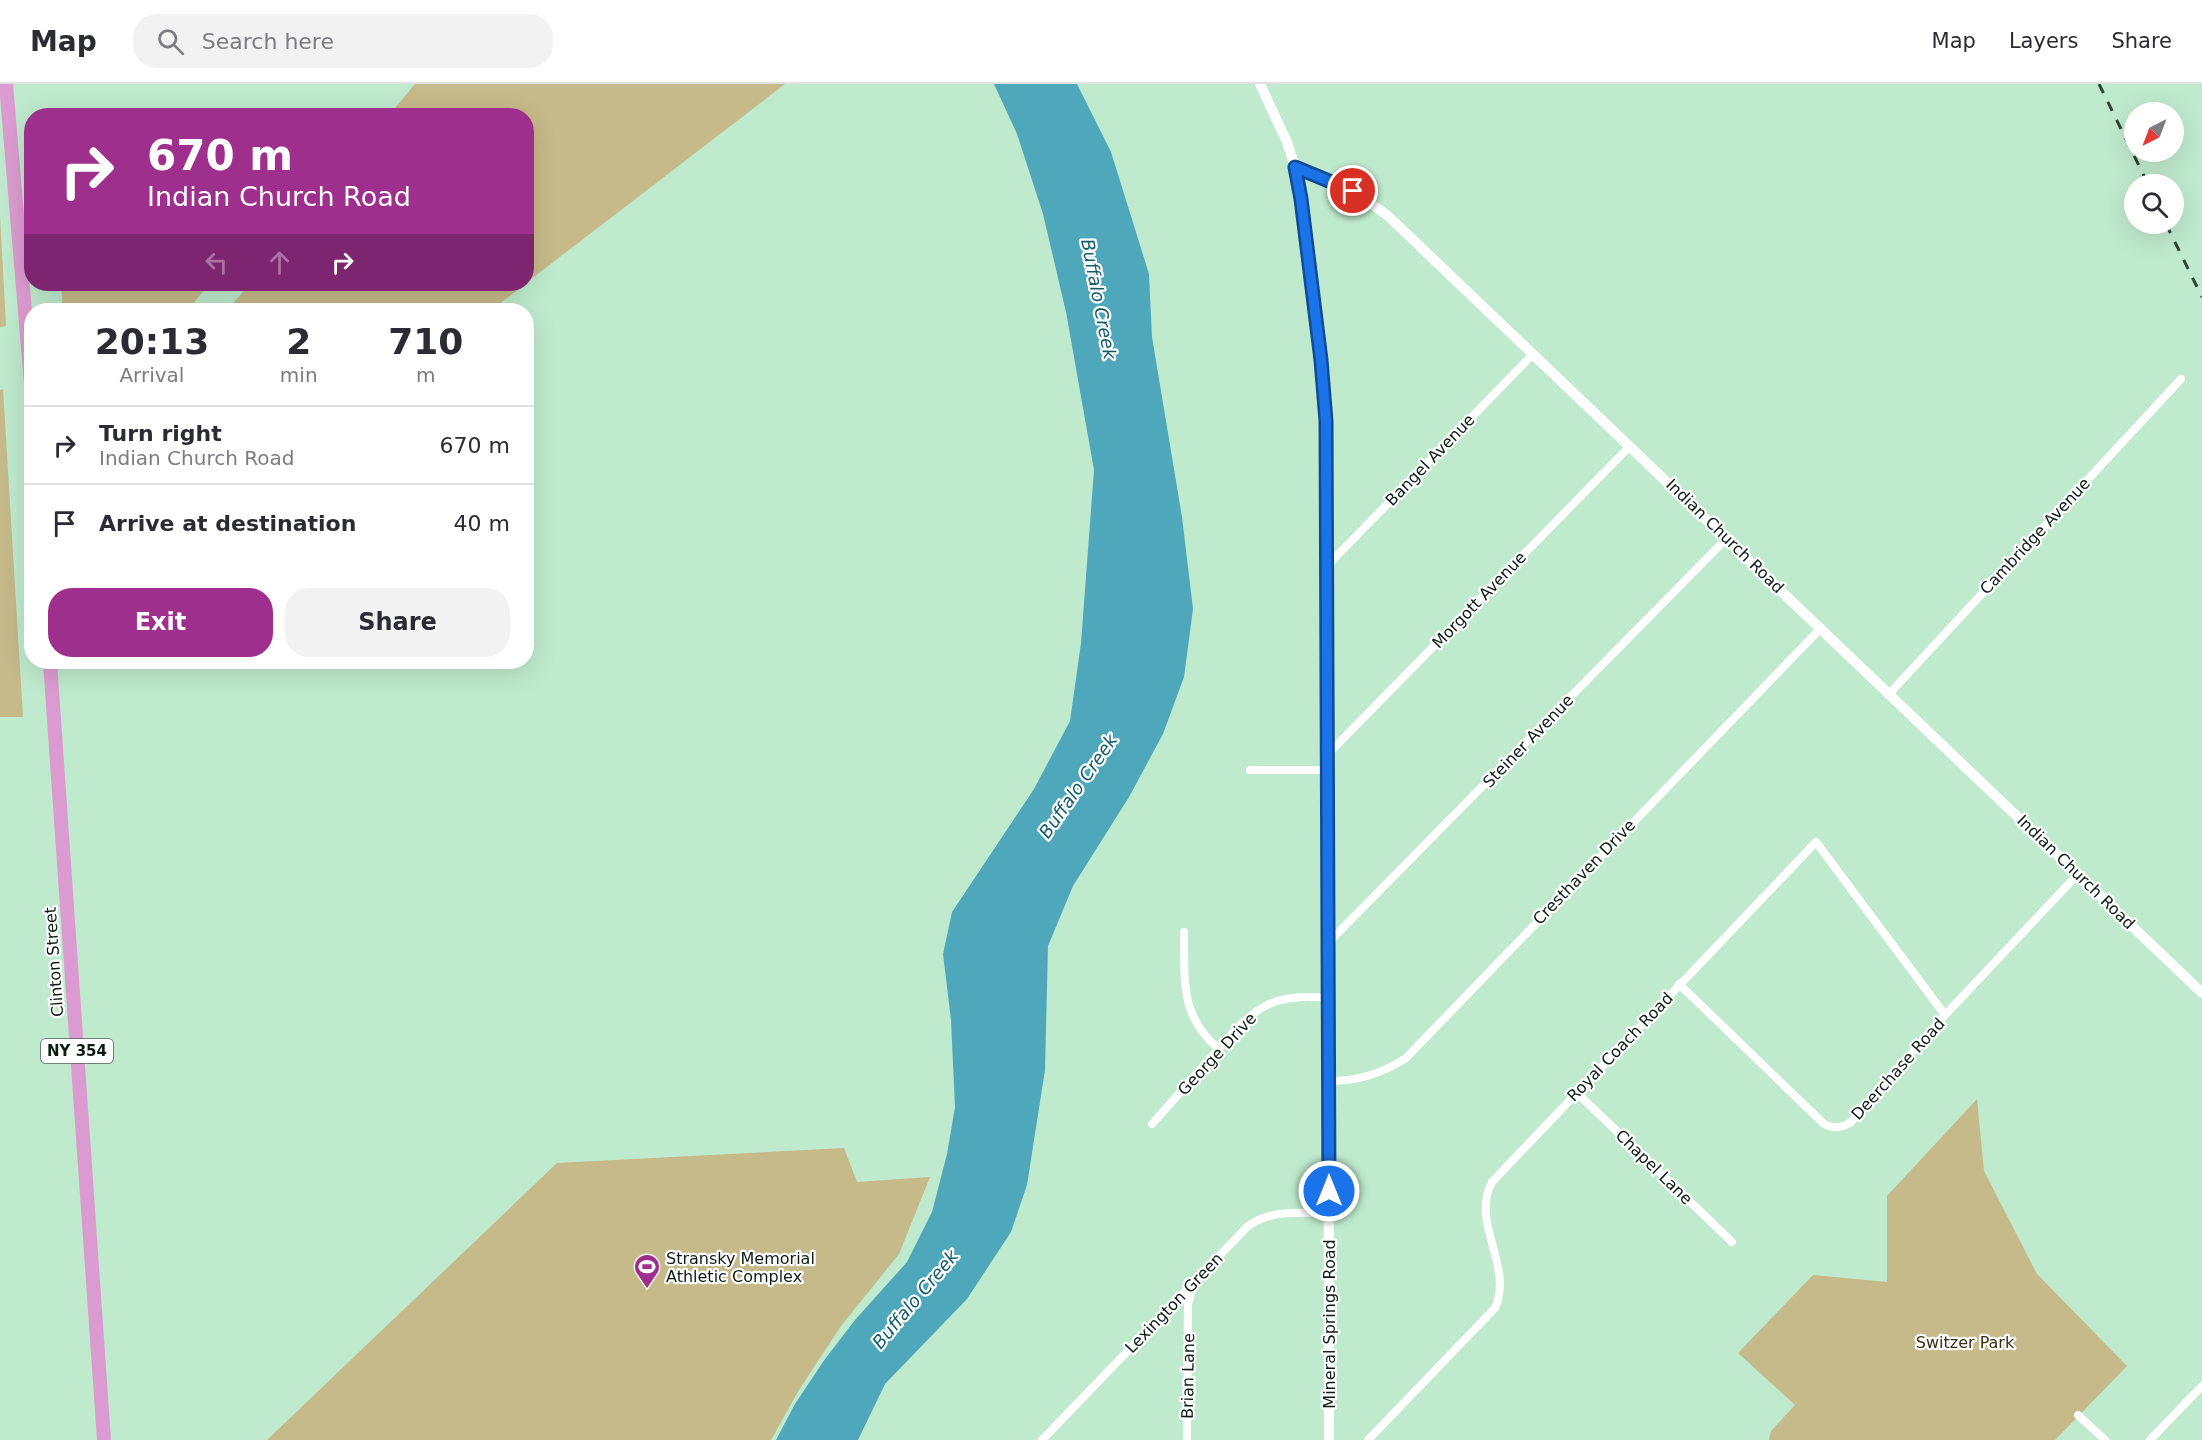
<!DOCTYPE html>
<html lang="en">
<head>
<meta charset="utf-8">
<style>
  body { margin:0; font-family:"DejaVu Sans",sans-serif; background:#f2f2f3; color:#2b2b33; height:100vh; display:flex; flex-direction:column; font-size:22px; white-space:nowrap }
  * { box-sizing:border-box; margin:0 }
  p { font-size:20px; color:#7c7c81 }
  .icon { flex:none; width:33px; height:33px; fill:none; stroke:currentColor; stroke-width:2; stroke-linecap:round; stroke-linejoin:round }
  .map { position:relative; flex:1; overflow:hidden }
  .details { position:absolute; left:24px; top:219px; width:510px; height:366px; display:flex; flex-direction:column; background:#fff; border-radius:24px; box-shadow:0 6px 24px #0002 }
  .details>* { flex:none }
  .hud { position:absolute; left:24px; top:24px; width:510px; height:183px; border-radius:24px; box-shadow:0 6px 24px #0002; background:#9e2f8c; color:#fff; overflow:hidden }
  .needle { width:39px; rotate:222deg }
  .controls { position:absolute; left:2124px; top:18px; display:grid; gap:12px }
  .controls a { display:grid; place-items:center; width:60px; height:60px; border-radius:50%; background:#fff; box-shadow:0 6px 24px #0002; font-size:30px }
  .pin { position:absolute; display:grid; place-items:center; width:51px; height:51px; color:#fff; margin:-26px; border:3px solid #fff; border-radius:50%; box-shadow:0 2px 6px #0007 }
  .me { position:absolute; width:66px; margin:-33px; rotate:0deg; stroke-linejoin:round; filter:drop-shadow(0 0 4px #0008) }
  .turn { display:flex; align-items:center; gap:21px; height:126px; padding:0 24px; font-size:27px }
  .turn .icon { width:78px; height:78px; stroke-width:2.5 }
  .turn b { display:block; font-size:42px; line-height:51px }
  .lanes { display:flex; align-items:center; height:57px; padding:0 24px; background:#0003; justify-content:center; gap:30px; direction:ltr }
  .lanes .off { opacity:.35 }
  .eta { display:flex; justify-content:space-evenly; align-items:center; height:102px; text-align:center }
  .eta b { font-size:36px; font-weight:600; line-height:42px }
  .primary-button { display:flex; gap:12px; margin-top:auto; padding:12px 24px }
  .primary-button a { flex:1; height:69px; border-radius:24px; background:#9e2f8c; color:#fff; font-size:24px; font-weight:600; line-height:69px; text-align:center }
  .primary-button a+a { background:#f2f2f3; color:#2b2b33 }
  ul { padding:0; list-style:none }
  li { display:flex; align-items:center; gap:18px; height:78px; padding:0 24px; border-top:2px solid #e1e1e2 }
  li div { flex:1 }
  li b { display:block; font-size:22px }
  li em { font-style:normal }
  header { display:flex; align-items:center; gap:36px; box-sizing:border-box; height:84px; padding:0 30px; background:#fff; border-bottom:2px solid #e1e1e2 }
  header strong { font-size:28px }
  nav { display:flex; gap:33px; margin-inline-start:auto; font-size:21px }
  .search { width:420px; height:54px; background:#f2f2f3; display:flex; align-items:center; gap:15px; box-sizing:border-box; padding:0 21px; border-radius:24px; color:#7c7c81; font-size:22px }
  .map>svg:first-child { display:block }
  .green { fill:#c6b98a }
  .water { fill:#4fa7bb }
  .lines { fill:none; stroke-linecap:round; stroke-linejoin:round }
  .minor { stroke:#fff; stroke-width:8 }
  .tertiary { stroke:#fff; stroke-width:10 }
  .primary { stroke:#dc9bd0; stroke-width:14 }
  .rail { stroke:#304537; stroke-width:3; stroke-dasharray:10 10; stroke-linecap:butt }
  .route-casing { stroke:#114b97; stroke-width:15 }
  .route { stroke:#1a73e8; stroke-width:10 }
  .labels { text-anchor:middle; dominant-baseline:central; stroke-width:4.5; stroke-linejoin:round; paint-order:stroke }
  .shield { fill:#fff; stroke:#556059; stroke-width:1.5 }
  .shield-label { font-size:15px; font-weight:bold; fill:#0c1c12 }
  .street-label { font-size:16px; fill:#0c1c12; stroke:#fff }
  .poi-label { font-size:16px; fill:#0c1c12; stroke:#fff; text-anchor:start }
  .park-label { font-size:16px; fill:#373011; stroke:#fff }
  .water-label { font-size:18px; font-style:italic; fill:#115b6a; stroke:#fff }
</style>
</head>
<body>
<header>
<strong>Map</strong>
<div class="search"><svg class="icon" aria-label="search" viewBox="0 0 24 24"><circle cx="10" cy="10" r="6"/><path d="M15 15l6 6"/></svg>Search here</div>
<nav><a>Map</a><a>Layers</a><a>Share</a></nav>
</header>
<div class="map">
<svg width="2202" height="1356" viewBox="0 0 2202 1356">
  <rect width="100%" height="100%" fill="#bfeacd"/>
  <path class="green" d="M415 0H785L526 199V32L389 31Z
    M0 132 6 242 0 243Z
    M61 200H209L188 226H63Z
    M250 200H526L491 226H227Z
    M3 305 23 633H0V306Z
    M1977 1015 1984 1087 2037 1190 2127 1282 2055 1356H1769L1771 1347 1795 1321 1738 1269 1813 1191 1887 1198V1112Z
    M844 1064 857 1098 930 1093 899 1170 841 1242 799 1306 771 1356H267L557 1079Z"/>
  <path class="water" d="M994 0H1077L1111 68 1149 190 1152 253 1182 433 1193 525 1184 593 1163 650 1129 713 1073 802 1048 862 1045 986 1027 1101 1011 1148 967 1215 885 1300 858 1356H776L795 1320 825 1275 855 1236 907 1178 932 1128 947 1070 955 1023 951 936 943 870 952 828 1034 705 1070 637 1081 559 1094 386 1066 228 1043 130 1017 50Z"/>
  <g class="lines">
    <path class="minor" d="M1328 481 1532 271
      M1889 610 2181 295
      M1328 670 1630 362
      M1250 686H1328
      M1184 848C1185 895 1179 932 1219 965
      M1328 859 1727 454
      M1679 900 1824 1040C1833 1045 1841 1044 1850 1039L1945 931 2078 790
      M1329 997C1358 997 1381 990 1406 974L1821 544
      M1576 1008 1732 1158
      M1152 1040C1171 1019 1189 998 1208 977 1226 957 1244 932 1269 920 1287 912 1309 912 1328 914
      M2078 1331 2105 1356
      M1042 1356 1248 1142C1273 1125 1300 1129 1329 1129
      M1187 1356 1188 1220 1194 1201
      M1368 1356 1495 1224C1514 1182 1470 1139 1492 1098L1816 758 1945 931
      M2150 1356 2202 1302"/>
    <path class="tertiary" d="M1260 0 1287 58 1295 83 1310 183 1325 320 1328 481 1329 1356
      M1295 83 1353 107 1387 131 2202 909"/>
    <path class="primary" d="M6 0 32 312
      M50 578 104 1356"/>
    <path class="rail" d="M2099 0 2148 100
      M2166 140 2202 213"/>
  </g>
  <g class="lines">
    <defs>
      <path id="route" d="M1329 1107 1326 337 1321 276 1301 115 1295 83 1353 107"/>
    </defs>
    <use href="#route" class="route-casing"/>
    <use href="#route" class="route"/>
  </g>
  <defs>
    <symbol id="stadium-pin" viewBox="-11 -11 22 30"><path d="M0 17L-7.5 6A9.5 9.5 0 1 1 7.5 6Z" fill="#9e2f8c" stroke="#fff"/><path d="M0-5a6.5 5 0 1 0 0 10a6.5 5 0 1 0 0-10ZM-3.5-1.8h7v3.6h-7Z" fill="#fff"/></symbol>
  </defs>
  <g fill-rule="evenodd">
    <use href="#stadium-pin" x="632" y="1168" width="30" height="40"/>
  </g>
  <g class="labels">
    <rect class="shield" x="41" y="955" width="72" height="24" rx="4.5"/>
    <g class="shield-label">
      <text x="77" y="967">NY 354</text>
    </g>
    <g class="street-label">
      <text transform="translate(1430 376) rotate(-46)">Bangel Avenue</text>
      <text transform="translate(1725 452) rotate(44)">Indian Church Road</text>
      <text transform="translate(2035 452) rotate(-47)">Cambridge Avenue</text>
      <text transform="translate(1479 516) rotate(-46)">Morgott Avenue</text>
      <text transform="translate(1528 657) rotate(-46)">Steiner Avenue</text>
      <text transform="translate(1584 788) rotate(-46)">Cresthaven Drive</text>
      <text transform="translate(2076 788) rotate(44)">Indian Church Road</text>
      <text transform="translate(54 878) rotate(-94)">Clinton Street</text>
      <text transform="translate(1620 963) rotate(-46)">Royal Coach Road</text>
      <text transform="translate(1217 970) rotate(-47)">George Drive</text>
      <text transform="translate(1898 985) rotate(-48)">Deerchase Road</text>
      <text transform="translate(1654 1083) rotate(44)">Chapel Lane</text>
      <text transform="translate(1174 1219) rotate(-46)">Lexington Green</text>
      <text transform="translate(1329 1240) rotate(-90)">Mineral Springs Road</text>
      <text transform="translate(1188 1292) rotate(-89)">Brian Lane</text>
    </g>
    <g class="poi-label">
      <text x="666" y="1174">Stransky Memorial<tspan x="666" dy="18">Athletic Complex</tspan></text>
    </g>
    <g class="park-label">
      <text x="1965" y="1258">Switzer Park</text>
    </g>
    <g class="water-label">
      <text transform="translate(1099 215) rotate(79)">Buffalo Creek</text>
      <text transform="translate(1078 702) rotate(-55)">Buffalo Creek</text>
      <text transform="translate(915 1215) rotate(-50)">Buffalo Creek</text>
    </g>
  </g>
</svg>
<div class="controls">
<a><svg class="needle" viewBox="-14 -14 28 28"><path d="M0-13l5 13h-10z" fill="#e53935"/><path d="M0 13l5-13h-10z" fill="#7c7c81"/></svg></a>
<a><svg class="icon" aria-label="search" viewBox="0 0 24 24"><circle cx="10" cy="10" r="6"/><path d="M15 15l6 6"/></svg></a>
</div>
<div class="pin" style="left:1353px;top:107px;background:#d93025"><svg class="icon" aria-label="arrive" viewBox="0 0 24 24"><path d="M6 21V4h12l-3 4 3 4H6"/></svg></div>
<svg class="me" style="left:1329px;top:1107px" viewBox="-20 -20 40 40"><circle r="17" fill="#1a73e8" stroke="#fff" stroke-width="3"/><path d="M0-11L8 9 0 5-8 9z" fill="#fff"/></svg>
<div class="hud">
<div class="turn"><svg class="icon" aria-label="right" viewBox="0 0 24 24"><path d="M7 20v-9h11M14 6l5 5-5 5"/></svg><div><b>670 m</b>Indian Church Road</div></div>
<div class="lanes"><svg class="icon off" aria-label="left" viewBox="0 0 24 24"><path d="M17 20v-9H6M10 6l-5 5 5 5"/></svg><svg class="icon off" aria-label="ahead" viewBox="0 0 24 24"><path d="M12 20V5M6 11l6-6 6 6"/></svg><svg class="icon" aria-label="right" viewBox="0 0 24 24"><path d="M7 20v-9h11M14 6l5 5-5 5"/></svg></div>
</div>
<section class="details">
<div class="eta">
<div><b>20:13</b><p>Arrival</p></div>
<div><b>2</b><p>min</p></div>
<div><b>710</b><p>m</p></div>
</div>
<ul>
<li><svg class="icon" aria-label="right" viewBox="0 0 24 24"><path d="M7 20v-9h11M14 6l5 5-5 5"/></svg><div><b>Turn right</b><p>Indian Church Road</p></div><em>670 m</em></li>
<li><svg class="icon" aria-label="arrive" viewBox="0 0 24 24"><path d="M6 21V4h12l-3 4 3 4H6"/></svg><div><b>Arrive at destination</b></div><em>40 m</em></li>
</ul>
<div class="primary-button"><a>Exit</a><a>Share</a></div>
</section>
</div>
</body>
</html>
